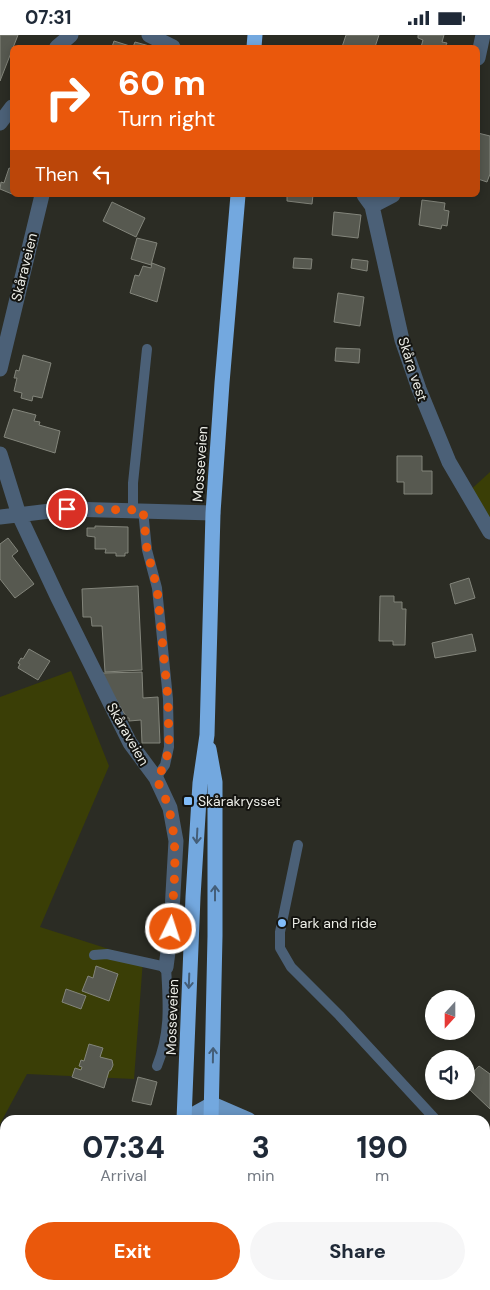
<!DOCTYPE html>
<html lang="en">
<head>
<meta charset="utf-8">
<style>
  body { margin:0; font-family:"DM Sans",sans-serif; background:#f6f6f7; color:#1f2937; height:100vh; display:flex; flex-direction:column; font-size:19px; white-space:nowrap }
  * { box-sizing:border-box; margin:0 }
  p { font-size:16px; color:#747a83 }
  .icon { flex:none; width:28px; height:28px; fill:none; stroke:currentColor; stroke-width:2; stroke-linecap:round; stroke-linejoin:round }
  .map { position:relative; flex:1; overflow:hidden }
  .details { position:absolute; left:0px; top:1080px; width:490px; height:175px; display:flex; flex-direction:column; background:#fff; border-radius:15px 15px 0 0; box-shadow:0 2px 8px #0003 }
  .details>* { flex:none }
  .guide { position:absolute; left:10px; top:10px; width:470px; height:152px; border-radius:8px; box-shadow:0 2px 8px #0003; background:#ea580c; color:#fff; overflow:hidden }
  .needle { width:32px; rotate:201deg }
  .controls { position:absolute; left:425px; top:955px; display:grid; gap:10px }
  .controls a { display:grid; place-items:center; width:50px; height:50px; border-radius:50%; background:#fff; box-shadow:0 2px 8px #0003; font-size:25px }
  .pin { position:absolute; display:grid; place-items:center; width:42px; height:42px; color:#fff; margin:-21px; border:2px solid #fff; border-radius:50%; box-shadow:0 1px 5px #0007 }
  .me { position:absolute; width:55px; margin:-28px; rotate:4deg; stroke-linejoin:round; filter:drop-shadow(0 0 4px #0008) }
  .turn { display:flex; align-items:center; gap:18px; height:105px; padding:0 25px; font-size:22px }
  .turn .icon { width:65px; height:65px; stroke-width:2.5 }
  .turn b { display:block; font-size:35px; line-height:42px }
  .then { display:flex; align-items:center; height:48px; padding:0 25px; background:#0003; gap:10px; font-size:19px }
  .eta { display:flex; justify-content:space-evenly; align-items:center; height:85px; text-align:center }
  .eta b { font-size:30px; font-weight:800; line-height:35px }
  .action { display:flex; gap:10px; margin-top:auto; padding:10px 25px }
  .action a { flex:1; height:58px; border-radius:30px; background:#ea580c; color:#fff; font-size:20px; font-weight:800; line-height:58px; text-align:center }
  .action a+a { background:#f6f6f7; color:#1f2937 }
  .status { display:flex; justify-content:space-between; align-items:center; height:35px; padding:0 25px; background:#fff; direction:ltr }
  .status svg { height:14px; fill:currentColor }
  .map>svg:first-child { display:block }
  .green { fill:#3a3e06 }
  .building { fill:#575950; stroke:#83857b }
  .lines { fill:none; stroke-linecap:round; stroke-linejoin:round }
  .lane { stroke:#4b6077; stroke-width:10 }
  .street { stroke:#4b6077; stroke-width:15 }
  .primary { stroke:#6894c2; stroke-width:15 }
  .highway { stroke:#73a8df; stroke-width:15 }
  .oneway { stroke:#445e78 }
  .route { stroke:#ea580c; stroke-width:9; stroke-dasharray:0 16.2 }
  .poi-dot { fill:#81bdfa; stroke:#141410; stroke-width:2 }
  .labels { text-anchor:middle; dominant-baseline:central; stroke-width:4; stroke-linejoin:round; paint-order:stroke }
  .street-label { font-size:14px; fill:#edeee8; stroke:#141410 }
  .poi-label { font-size:14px; fill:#edeee8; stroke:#141410; text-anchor:start }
</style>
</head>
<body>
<div class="status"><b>07:31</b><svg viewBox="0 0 49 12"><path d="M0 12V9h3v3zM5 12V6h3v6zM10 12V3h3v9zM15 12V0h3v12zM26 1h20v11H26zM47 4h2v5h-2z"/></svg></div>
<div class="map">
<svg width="490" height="1255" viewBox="0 0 490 1255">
  <rect width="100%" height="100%" fill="#2b2c24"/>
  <path class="green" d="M490 437V489L466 459Z
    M71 636 109 731 40 892 143 925 134 1044 27 1039 0 1089V662Z"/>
  <path class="building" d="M0 0H18L0 46Z
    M346 0H379L375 12H342Z
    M418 0H444L442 7 447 8 445 12H421L423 5 418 3Z
    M114 6 133 12 135 7 153 12H112Z
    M478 98 490 101V139L487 147 478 144Z
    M9 133 12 134V159L0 154 1 147 4 148Z
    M287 160H313L312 169 287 166Z
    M422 165 445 168 444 175 449 176 447 191 442 190 441 194 419 190Z
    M112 167 145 183 136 202 103 186Z
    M334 177 361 180 358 203 332 200Z
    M137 203 157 208 151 230 131 224Z
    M294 223 312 224 311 234 293 233Z
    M352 224 368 226 367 236 351 233Z
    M152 228 165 233 157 267 130 258 135 240 139 241 143 231 151 233Z
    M338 258 364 262 360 291 334 287Z
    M336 313 360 314 359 328 335 326Z
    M23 320 51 328 42 363 33 361 32 366 21 363 22 358 14 356 17 343H14L16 335 19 336Z
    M13 374 36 380 34 386 40 387 39 390 60 396 55 418 4 402Z
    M397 421H422V436H432V459H404V447H397Z
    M95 491 128 492V518H125V521H116V518H105L106 514H95V502L87 501V493H95Z
    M8 503 18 516 12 521 34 549 15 563 0 544V509Z
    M469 543 475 563 455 569 450 549Z
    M138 551 142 635 105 637 102 591H92L91 582H83L82 554Z
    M380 561H394V567H402V574H406L405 610H393V606H379Z
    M472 599 476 616 435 623 432 608Z
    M29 614 50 626 38 645 18 633 20 629 18 628 21 623 23 624Z
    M142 637 143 663 158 662 160 708H142L141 685 129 686V683H127L104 645 103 638Z
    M96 931 118 939 109 966 82 956 88 941 93 943Z
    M66 954 86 961 81 974 62 967Z
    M89 1009 103 1013 100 1022 112 1025 113 1030 111 1035 109 1036 104 1053 72 1042 75 1033 81 1035 82 1032 79 1031 81 1025 84 1026Z
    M479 1031 490 1039V1074L468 1053 471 1050 466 1045Z
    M138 1042 157 1047 151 1070 132 1066Z"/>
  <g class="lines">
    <path class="lane" d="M133 475V448L147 314
      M143 475 147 515 157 553 168 664 169 712 165 730 156 743
      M298 810 280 897V913L291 932 339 980 436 1085
      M94 920 107 919 166 932C168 968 171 996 157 1031"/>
    <path class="street" d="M149 0 173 12
      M57 12 71 0
      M478 23 483 0
      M0 88 12 72
      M364 160 372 171 402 305 419 354 449 427 490 497
      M372 171 393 160
      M0 334 42 160
      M0 419 19 480 58 563 130 708 156 743 170 773 176 806 171 894 166 932
      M0 482 67 474 213 478"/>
    <path class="primary" d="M186 1085 185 1084 212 1069 249 1085
      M485 1189 490 1191"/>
    <path class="highway" d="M254 12 255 0
      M209 714 215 747V901L211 1085
      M184 1085 193 862 200 748 207 700 213 478 222 348 238 160
      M183 1250V1255
      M198 1255V1250"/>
  </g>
  <defs><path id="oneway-shaft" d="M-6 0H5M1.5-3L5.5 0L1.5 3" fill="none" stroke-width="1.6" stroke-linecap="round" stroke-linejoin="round" transform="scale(1.25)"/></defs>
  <g class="oneway">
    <use href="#oneway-shaft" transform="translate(197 801) rotate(93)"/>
    <use href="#oneway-shaft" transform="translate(215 858) rotate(-90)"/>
    <use href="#oneway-shaft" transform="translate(189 946) rotate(92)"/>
    <use href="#oneway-shaft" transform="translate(213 1020) rotate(-89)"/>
  </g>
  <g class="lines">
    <path class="route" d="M67 474 143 475 147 515 157 553 168 664 169 712 165 730 156 744C183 789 174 843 171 894"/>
  </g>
  <g class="poi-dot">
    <rect x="183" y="761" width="10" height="10" rx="2.5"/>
    <circle cx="282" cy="888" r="5"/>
  </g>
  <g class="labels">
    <g class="street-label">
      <text transform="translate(24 232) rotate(-76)">Skåraveien</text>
      <text transform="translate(413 334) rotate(72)">Skåra vest</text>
      <text transform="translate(200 429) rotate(-86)">Mosseveien</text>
      <text transform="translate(128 699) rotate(60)">Skåraveien</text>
      <text transform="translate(172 982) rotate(-88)">Mosseveien</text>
    </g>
    <g class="poi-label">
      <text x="198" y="766">Skårakrysset</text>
      <text x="292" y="888">Park and ride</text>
    </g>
  </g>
</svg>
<div class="controls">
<a><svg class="needle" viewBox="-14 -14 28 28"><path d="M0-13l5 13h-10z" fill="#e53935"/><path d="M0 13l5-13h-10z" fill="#747a83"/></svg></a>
<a><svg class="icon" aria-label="sound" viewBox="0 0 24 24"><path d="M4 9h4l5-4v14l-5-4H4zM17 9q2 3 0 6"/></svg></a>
</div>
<div class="pin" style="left:67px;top:474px;background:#d93025"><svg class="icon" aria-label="arrive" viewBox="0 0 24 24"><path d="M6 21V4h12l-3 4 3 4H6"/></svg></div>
<svg class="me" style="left:171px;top:894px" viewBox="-20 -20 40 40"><circle r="17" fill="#ea580c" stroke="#fff" stroke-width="3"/><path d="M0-11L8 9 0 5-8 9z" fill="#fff"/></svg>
<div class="guide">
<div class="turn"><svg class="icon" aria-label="right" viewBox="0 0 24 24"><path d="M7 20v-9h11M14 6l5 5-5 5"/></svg><div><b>60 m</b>Turn right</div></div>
<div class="then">Then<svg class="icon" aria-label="left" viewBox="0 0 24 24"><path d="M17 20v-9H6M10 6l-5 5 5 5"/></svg></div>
</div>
<section class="details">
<div class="eta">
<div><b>07:34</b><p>Arrival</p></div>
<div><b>3</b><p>min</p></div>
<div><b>190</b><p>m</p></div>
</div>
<div class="action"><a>Exit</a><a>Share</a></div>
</section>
</div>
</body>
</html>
